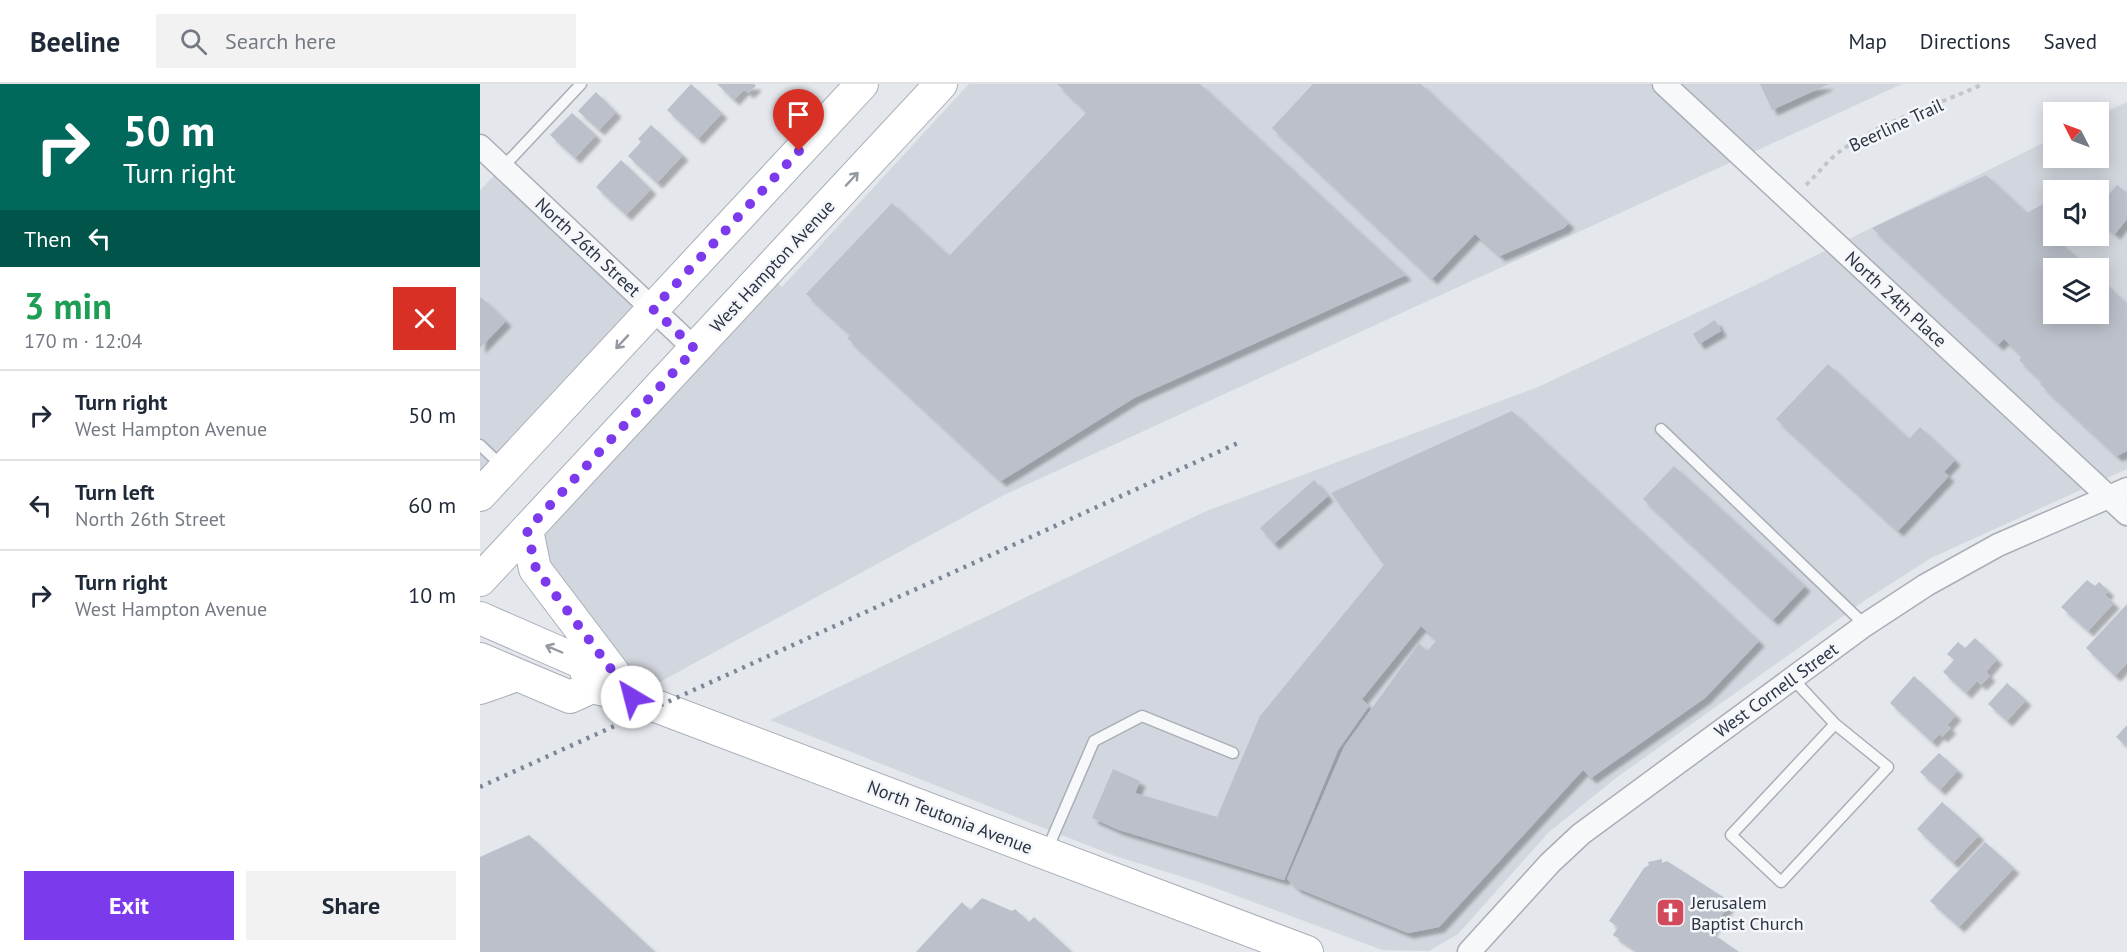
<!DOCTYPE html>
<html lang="en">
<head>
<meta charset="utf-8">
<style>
  body { margin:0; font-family:"PT Sans",sans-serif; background:#f2f2f3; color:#1f2937; height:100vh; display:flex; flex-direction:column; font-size:22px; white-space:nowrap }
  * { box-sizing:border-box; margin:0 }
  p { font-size:20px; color:#747a83 }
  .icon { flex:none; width:33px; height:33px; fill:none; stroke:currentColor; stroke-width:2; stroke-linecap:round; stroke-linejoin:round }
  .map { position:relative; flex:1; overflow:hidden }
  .sheet { display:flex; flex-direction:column; background:#fff; width:480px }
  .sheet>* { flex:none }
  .top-card { background:#00695c; color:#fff; overflow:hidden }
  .needle { width:39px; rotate:312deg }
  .tools { position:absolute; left:1563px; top:18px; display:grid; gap:12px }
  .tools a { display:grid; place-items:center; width:66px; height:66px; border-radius:0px; background:#fff; box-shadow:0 3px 15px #0003; font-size:30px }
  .pin { position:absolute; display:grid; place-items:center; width:51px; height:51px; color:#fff; margin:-62px -26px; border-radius:50% 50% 50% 0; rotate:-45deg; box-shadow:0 0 6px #0007 }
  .pin .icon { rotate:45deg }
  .me { position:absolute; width:66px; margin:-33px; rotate:323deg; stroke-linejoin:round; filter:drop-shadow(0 0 4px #0008) }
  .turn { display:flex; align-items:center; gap:21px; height:126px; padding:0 24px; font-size:27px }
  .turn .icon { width:78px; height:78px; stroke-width:2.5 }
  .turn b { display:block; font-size:42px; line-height:51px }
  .then { display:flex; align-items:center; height:57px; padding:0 24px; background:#0003; gap:12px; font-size:22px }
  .round { display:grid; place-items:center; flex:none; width:63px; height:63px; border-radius:0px; background:#f2f2f3 }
  .head { display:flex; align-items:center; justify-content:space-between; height:102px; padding:0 24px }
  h1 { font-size:36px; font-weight:600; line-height:45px; color:#1e9e55 }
  .primary-button { display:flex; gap:12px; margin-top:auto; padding:12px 24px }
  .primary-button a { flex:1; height:69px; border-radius:0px; background:#7c3aed; color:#fff; font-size:24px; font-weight:600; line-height:69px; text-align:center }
  .primary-button a+a { background:#f2f2f3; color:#1f2937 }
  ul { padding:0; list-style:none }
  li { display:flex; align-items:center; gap:18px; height:90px; padding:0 24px; border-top:2px solid #e0e1e3 }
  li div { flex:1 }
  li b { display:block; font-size:22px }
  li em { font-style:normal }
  header { display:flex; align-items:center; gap:36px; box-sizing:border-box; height:84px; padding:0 30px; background:#fff; border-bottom:2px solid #e0e1e3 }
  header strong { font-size:28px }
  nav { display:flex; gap:33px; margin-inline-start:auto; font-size:21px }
  .search { width:420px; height:54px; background:#f2f2f3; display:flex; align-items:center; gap:15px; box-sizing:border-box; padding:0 21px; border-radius:0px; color:#747a83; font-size:22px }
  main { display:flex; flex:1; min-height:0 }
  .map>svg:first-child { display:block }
  .built { fill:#d2d6de; fill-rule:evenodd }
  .building { fill:#bbc0ca; filter:url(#shadow) }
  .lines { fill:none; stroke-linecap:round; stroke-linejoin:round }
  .service-casing { stroke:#a9aeb7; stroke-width:13 }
  .minor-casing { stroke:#a9aeb7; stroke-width:25 }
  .secondary-casing { stroke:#a9aeb7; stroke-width:34 }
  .path { stroke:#c2c5cb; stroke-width:4; stroke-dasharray:4.5 4.5; stroke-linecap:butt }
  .service { stroke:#f7f8fa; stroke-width:10 }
  .minor { stroke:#f7f8fa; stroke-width:22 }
  .secondary { stroke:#fff; stroke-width:32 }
  .rail { stroke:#7d8696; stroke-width:4.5; stroke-dasharray:3 6; stroke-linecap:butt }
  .oneway { stroke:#959aa2 }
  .route { stroke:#7c3aed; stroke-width:10; stroke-dasharray:0 18 }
  .labels { text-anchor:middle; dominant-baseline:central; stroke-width:5; stroke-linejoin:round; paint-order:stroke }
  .street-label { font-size:18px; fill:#2b3445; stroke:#f4f6f9 }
  .poi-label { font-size:18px; fill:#2b3445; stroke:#f4f6f9; text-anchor:start }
</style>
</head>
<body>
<header>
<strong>Beeline</strong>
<div class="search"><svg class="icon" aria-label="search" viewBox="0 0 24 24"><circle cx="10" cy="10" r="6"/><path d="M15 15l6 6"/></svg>Search here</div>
<nav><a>Map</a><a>Directions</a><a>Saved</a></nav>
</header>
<main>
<section class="sheet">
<div class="top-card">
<div class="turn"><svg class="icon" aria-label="right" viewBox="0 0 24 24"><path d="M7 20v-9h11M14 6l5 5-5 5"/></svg><div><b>50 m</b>Turn right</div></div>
<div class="then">Then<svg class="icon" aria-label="left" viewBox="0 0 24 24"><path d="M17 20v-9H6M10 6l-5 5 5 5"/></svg></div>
</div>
<div class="head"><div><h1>3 min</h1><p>170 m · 12:04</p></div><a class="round" style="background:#d93025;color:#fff"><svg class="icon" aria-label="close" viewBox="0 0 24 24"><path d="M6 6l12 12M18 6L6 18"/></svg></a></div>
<ul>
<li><svg class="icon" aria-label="right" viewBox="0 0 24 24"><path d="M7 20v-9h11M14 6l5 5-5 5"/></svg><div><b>Turn right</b><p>West Hampton Avenue</p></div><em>50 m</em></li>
<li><svg class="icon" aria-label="left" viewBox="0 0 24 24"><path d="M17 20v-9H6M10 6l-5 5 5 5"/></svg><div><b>Turn left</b><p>North 26th Street</p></div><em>60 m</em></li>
<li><svg class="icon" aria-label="right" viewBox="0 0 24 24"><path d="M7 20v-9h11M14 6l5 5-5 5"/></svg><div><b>Turn right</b><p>West Hampton Avenue</p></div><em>10 m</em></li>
</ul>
<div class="primary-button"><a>Exit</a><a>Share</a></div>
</section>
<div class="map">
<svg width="1647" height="868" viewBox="0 0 1647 868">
  <defs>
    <filter id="shadow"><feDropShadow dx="5.5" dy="5.5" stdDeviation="1.5" flood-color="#0004"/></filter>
  </defs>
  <rect width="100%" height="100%" fill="#e4e7ec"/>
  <path class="built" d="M489 0H1422L526 410 152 613 47 446 286 188 302 203Z
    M1647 18V385L1451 474 1384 517 1136 694 1068 749 978 850 949 867 902 866 722 799 635 772 290 636 724 428 1058 303 1278 200 1573 54 1574 74H1618L1619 31ZM1574 106H1618V152H1574ZM1574 184H1618V230H1574Z
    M23 83 173 225 0 411V106Z"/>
  <path class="building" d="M211 0 242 29 218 55 187 26Z
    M237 0H274L276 2 268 9 264 5 254 16Z
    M577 0H720L926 191 654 314 521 397 367 254 371 251 326 210 412 119 469 172 607 28Z
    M833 0H941L1089 139 1084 144 1020 172 995 150 952 195 792 44Z
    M1280 0H1349L1292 26Z
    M116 8 136 28 119 46 98 27Z
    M92 29 116 51 95 74 70 51Z
    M171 41 203 71 177 99 148 72 161 58 158 55Z
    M141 76 171 105 146 131 116 103Z
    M1506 91 1547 129 1574 114V140L1568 148 1609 184H1574V230H1618V193L1647 220V367L1637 372 1560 300 1562 297 1539 276 1542 272 1524 255 1518 261 1392 144Z
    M1637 101 1647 109V135L1635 150 1618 135V122Z
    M1 213 26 237 0 264V215Z
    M1235 236 1241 247 1219 260 1213 250Z
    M1348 280 1429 355 1440 343 1475 376 1464 388 1469 392 1418 447 1296 335Z
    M1032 327 1279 557 1225 614 1111 694 1103 686 959 843 928 849 817 804 807 795 864 663 939 559 947 567 957 556 941 542 882 615 889 622 858 666 804 796 639 746 612 734 633 685 660 697 655 709 737 733 780 632 904 481 851 409Z
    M1194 382 1325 502 1293 536 1163 415Z
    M834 396 848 412 794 460 780 444Z
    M1607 496 1615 502 1619 498 1629 507 1625 511 1634 519 1608 547 1581 523Z
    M1647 520V579L1635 592 1606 564Z
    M1495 554 1517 575 1506 588 1510 592 1501 601 1497 597 1486 609 1463 588 1474 576 1467 570 1478 558 1485 564Z
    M1434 592 1476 631 1467 641 1471 644 1462 653 1459 650 1452 658 1410 619Z
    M1527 599 1546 616 1527 637 1508 620Z
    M1647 641V663L1636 653Z
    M1459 669 1478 686 1460 706 1440 688Z
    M1462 718 1499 751 1473 779 1437 745Z
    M49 751 175 868H0V773Z
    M1505 758 1534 784 1479 843 1450 817Z
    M1182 775V779L1187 777 1251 818 1230 848 1259 868H1154L1156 866 1133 851 1138 843 1129 837 1164 784 1169 781 1168 778Z
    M502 814 532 827 535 825 549 838 554 833 592 868H436L482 818 490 826Z"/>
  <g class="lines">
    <defs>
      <path id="service" d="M23 83 101 0
        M1181 345 1385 541
        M0 361 22 382
        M1312 594 1355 640 1408 683 1301 798 1251 751 1355 640
        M567 766 614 657 662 632 753 669"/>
      <path id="minor" d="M1184 0 1647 430
        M0 62 215 265
        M989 868 1070 779 1101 750 1385 541 1446 501 1518 461 1647 405"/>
      <path id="secondary" d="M0 411 382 0
        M47 446 55 485 152 613
        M0 496 461 0
        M0 534 103 579 112 603
        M0 575 90 613 112 603 152 613 827 868
        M0 604 37 591"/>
    </defs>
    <use href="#service" class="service-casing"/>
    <use href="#minor" class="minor-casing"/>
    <use href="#secondary" class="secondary-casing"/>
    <path class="path" d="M1326 101C1337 91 1347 77 1359 68 1401 37 1456 22 1503 0"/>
    <use href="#service" class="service"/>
    <use href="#minor" class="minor"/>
    <use href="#secondary" class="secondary"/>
    <path class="rail" d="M0 703 758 359"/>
  </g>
  <defs><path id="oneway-shaft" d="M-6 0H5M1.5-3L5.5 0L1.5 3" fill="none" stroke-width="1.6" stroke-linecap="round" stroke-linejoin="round" transform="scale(1.5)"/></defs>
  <g class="oneway">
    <use href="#oneway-shaft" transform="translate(372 95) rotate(-47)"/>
    <use href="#oneway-shaft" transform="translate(142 258) rotate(133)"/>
    <use href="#oneway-shaft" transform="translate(74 565) rotate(-157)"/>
  </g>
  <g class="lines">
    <path class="route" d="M152 613 56 485 47 446 215 265 173 225 319 67"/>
  </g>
  <defs>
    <symbol id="church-square" viewBox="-11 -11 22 22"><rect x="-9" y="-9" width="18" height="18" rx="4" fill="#d1495b" stroke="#f4f6f9"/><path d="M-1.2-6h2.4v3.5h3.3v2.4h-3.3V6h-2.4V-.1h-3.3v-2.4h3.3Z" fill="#fff"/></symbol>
  </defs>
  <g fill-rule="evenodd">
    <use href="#church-square" x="1174" y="812" width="33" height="33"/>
  </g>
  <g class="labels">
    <g class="street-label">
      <text transform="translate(1416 41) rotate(-25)">Beerline Trail</text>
      <text transform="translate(108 163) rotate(43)">North 26th Street</text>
      <text transform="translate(292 182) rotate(-47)">West Hampton Avenue</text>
      <text transform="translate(1416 215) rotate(43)">North 24th Place</text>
      <text transform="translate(1296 606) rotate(-36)">West Cornell Street</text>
      <text transform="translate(470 733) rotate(21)">North Teutonia Avenue</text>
    </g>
    <g class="poi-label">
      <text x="1211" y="818">Jerusalem<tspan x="1211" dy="21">Baptist Church</tspan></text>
    </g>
  </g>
</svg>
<div class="tools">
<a><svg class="needle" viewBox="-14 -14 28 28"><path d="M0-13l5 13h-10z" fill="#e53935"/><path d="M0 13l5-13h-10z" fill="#747a83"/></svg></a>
<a><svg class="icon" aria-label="sound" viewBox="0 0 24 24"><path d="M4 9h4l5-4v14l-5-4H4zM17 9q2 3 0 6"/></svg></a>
<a><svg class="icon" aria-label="layers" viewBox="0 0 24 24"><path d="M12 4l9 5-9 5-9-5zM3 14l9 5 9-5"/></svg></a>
</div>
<div class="pin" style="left:319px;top:67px;background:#d93025"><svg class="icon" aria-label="arrive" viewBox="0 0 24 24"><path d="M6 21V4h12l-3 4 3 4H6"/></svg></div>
<svg class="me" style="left:152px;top:613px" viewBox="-20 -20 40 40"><circle r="19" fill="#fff"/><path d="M0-13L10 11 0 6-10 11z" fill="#7c3aed"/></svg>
</div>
</main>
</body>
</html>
